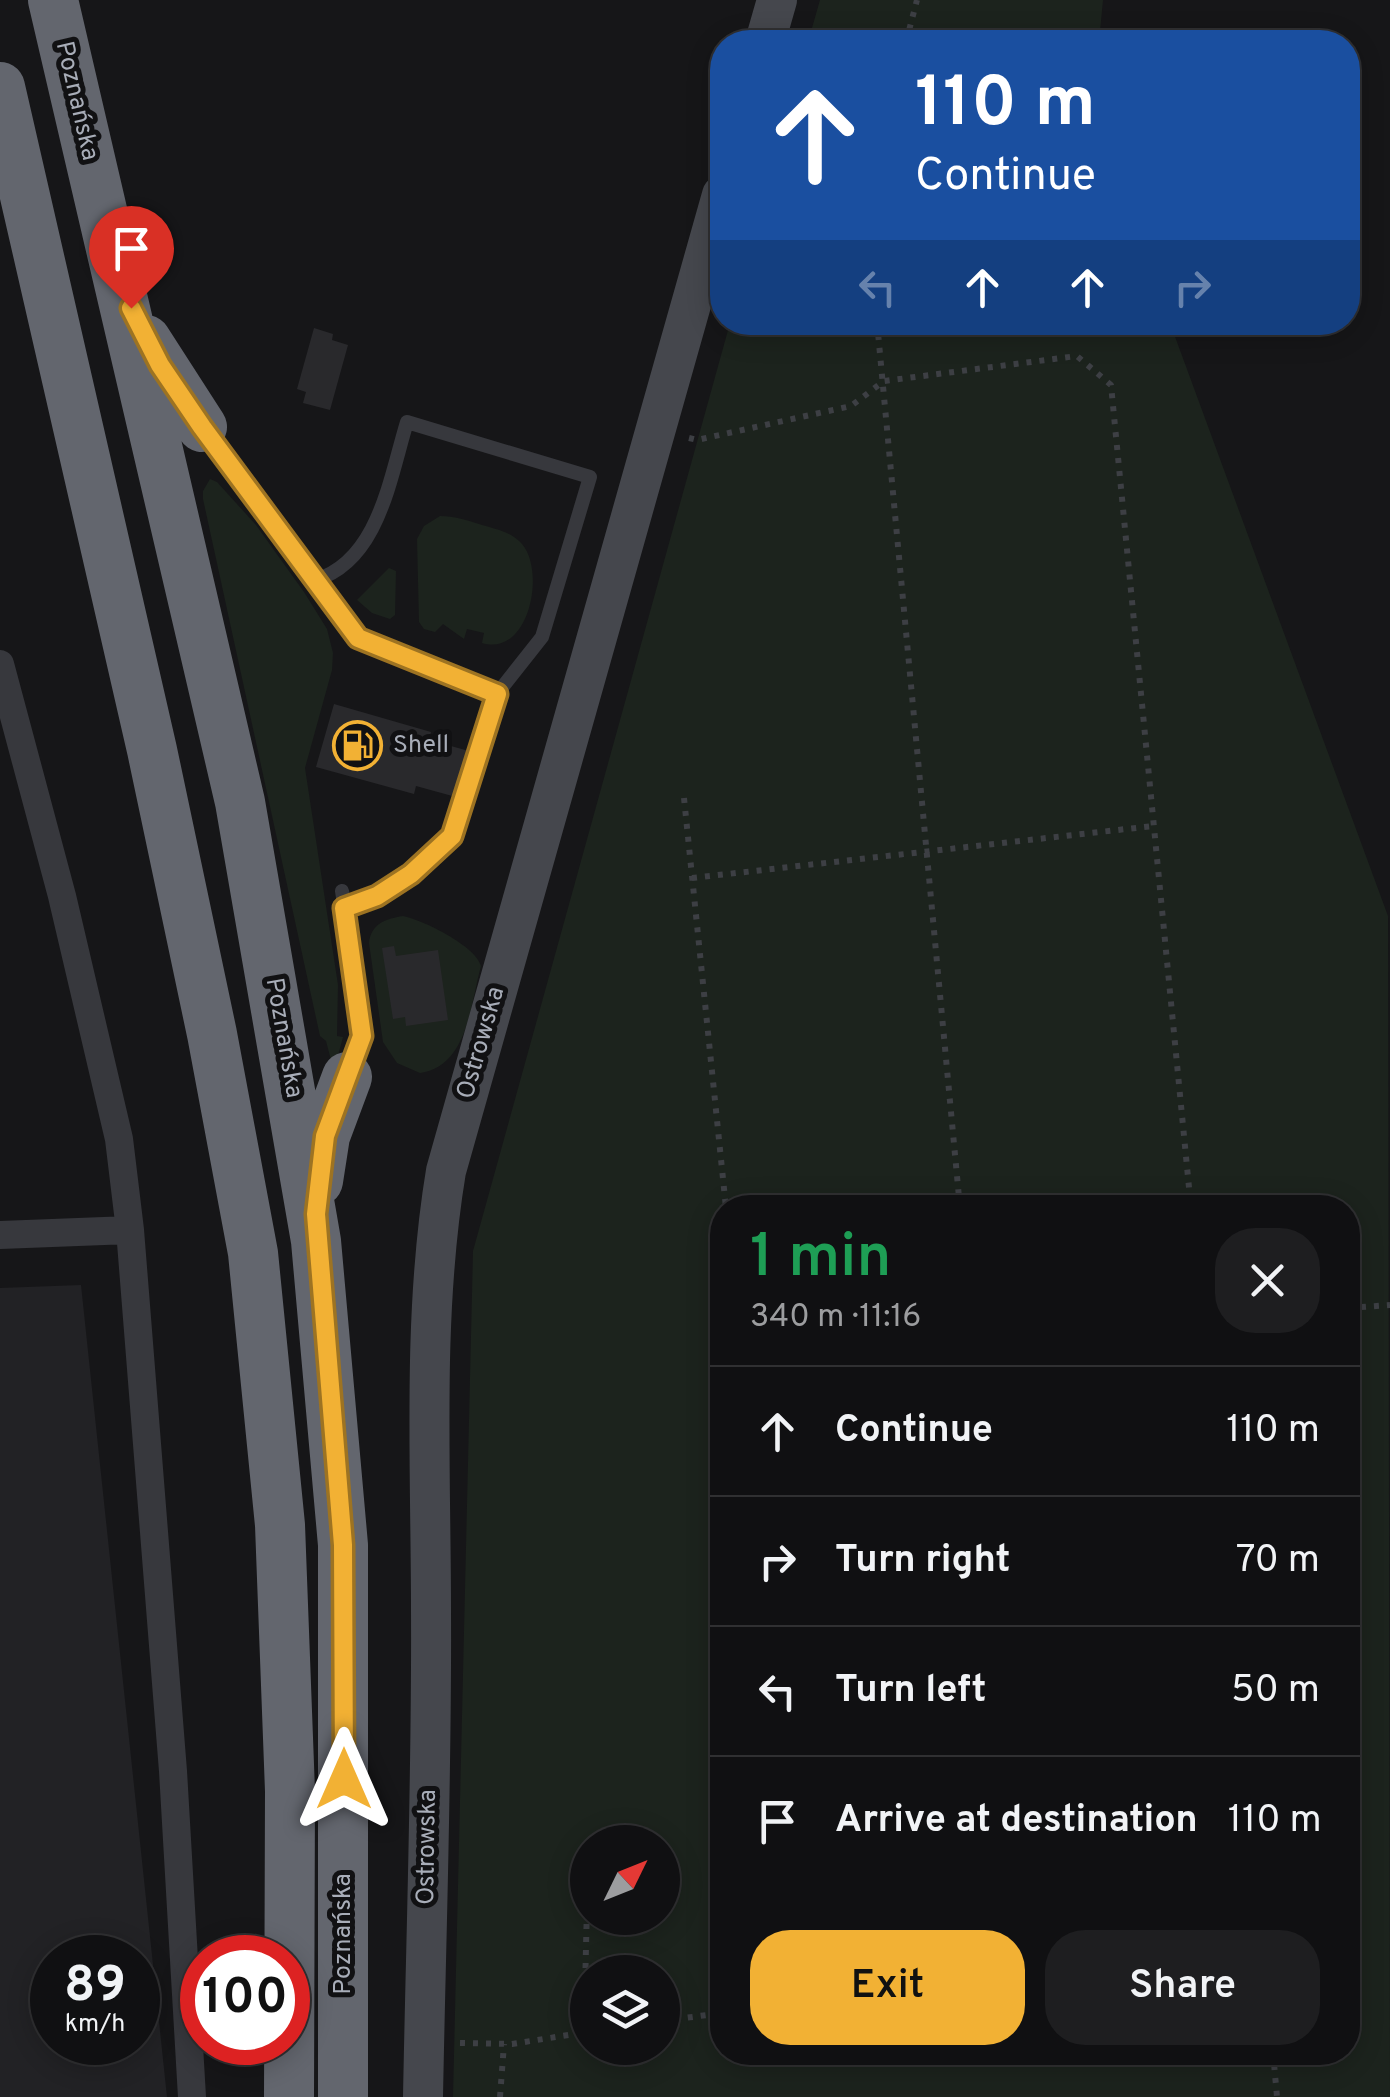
<!DOCTYPE html>
<html lang="en">
<head>
<meta charset="utf-8">
<style>
  body { margin:0; font-family:Overpass,sans-serif; background:#1e1e20; color:#f1f3f6; height:100vh; display:flex; flex-direction:column; font-size:38px; white-space:nowrap }
  * { box-sizing:border-box; margin:0 }
  p { font-size:32px; color:#9c9d9f }
  .icon { flex:none; width:55px; height:55px; fill:none; stroke:currentColor; stroke-width:2; stroke-linecap:round; stroke-linejoin:round }
  .map { position:relative; flex:1; overflow:hidden }
  .sheet { position:absolute; left:710px; top:1195px; width:650px; height:870px; display:flex; flex-direction:column; background:#101012; border-radius:40px; box-shadow:0 5px 25px #0003,0 0 0 2px #303032 }
  .sheet>* { flex:none }
  .hud { position:absolute; left:710px; top:30px; width:650px; height:305px; border-radius:40px; box-shadow:0 5px 25px #0003,0 0 0 2px #303032; background:#1a4fa0; color:#fff; overflow:hidden }
  .needle { width:65px; rotate:47deg }
  .buttons { position:absolute; left:570px; top:1825px; display:grid; gap:20px }
  .buttons a { display:grid; place-items:center; width:110px; height:110px; border-radius:50%; background:#101012; box-shadow:0 5px 25px #0003,0 0 0 2px #303032; font-size:50px }
  .speed { position:absolute; left:30px; top:1935px; display:flex; gap:20px; font-size:50px; font-weight:700; text-align:center }
  .speed>* { display:grid; place-content:center; width:130px; height:130px; border-radius:50%; background:#101012; box-shadow:0 5px 25px #0003,0 0 0 2px #303032; line-height:1 }
  .speed small { font-size:25px; font-weight:400 }
  .speed .limit { border:15px solid #d22; background:#fff; color:#111 }
  .pin { position:absolute; display:grid; place-items:center; width:85px; height:85px; color:#fff; margin:-102px -42px; border-radius:50% 50% 50% 0; rotate:-45deg; box-shadow:0 0 10px #0007 }
  .pin .icon { rotate:45deg }
  .me { position:absolute; width:110px; margin:-55px; rotate:0deg; stroke-linejoin:round; filter:drop-shadow(0 0 8px #0008) }
  .turn { display:flex; align-items:center; gap:35px; height:210px; padding:0 40px; font-size:45px }
  .turn .icon { width:130px; height:130px; stroke-width:2.5 }
  .turn b { display:block; font-size:70px; line-height:85px }
  .lanes { display:flex; align-items:center; height:95px; padding:0 40px; background:#0003; justify-content:center; gap:50px; direction:ltr }
  .lanes .off { opacity:.35 }
  .round { display:grid; place-items:center; flex:none; width:105px; height:105px; border-radius:40px; background:#1e1e20 }
  .summary { display:flex; align-items:center; justify-content:space-between; height:170px; padding:0 40px }
  h1 { font-size:60px; font-weight:600; line-height:75px; color:#1e9e55 }
  .primary-button { display:flex; gap:20px; margin-top:auto; padding:20px 40px }
  .primary-button a { flex:1; height:115px; border-radius:40px; background:#f2b134; color:#111; font-size:40px; font-weight:600; line-height:115px; text-align:center }
  .primary-button a+a { background:#1e1e20; color:#f1f3f6 }
  ul { padding:0; list-style:none }
  li { display:flex; align-items:center; gap:30px; height:130px; padding:0 40px; border-top:2px solid #303032 }
  li div { flex:1 }
  li b { display:block; font-size:38px }
  li em { font-style:normal }
  .map>svg:first-child { display:block }
  .built { fill:#222225; fill-rule:evenodd }
  .green { fill:#1c231d; fill-rule:evenodd }
  .building { fill:#29292c }
  .lines { fill:none; stroke-linecap:round; stroke-linejoin:round }
  .path { stroke:#3d3f44; stroke-width:6; stroke-dasharray:5 8; stroke-linecap:butt }
  .lane { stroke:#37383d; stroke-width:14 }
  .street { stroke:#37383d; stroke-width:28 }
  .secondary { stroke:#45474d; stroke-width:40 }
  .highway { stroke:#63666e; stroke-width:50 }
  .route-casing { stroke:#9d7322; stroke-width:25 }
  .route { stroke:#f2b134; stroke-width:18 }
  .labels { text-anchor:middle; dominant-baseline:central; stroke-width:10; stroke-linejoin:round; paint-order:stroke }
  .street-label { font-size:25px; fill:#a8adb8; stroke:#111113 }
  .poi-label { font-size:25px; fill:#a8adb8; stroke:#111113; text-anchor:start }
</style>
</head>
<body>
<div class="map">
<svg width="1390" height="2097" viewBox="0 0 1390 2097">
  <rect width="100%" height="100%" fill="#161618"/>
  <path class="built" d="M81 1285 167 2097H0V1288ZM52 1958H138V2042H52Z"/>
  <path class="green" d="M820 0H1103L1099 42H808Z
    M730 323H1170L1388 916 1390 2097H453L473 1251ZM722 1208H1348V2052H722ZM662 1842V1918H588V1842ZM662 1972V2048H588V1972Z
    M210 479 217 482 256 525 304 592 327 629 333 653 332 670 305 768 338 985 337 1036 343 1037 337 1059 331 1060 326 1041 320 1036 203 499V491Z
    M440 516C454 516 466 520 479 524 494 529 511 531 522 544 546 572 529 657 482 643L484 633 467 629 464 639 443 624 435 632 424 629 419 622 417 539 424 526Z
    M389 568 396 571 395 615 390 619 372 613 357 600Z
    M403 916C423 920 476 946 481 966 470 1005 468 1066 420 1073L397 1063 383 1042 369 943C371 924 385 919 403 916Z"/>
  <path class="building" d="M314 328 333 334 332 340 348 345 330 410 303 403 306 392 297 389Z
    M334 704 431 732 429 740 469 751 456 797 416 786 414 794 316 767Z
    M394 946 396 956 438 950 448 1020 406 1026 405 1017 393 1019 382 948Z"/>
  <g class="lines">
    <path class="path" d="M906 42 917 0
      M877 322 960 1208
      M689 438 697 440 851 406 884 381 1077 356 1111 385 1191 1208
      M684 798 726 1208
      M692 878 1153 826
      M1348 1308 1390 1305
      M662 2021 722 2013
      M584 2033 588 1862
      M460 2043 512 2044 587 2032
      M1273 2052 1277 2097
      M500 2097 504 2044"/>
    <path class="lane" d="M207 434 357 638 497 694
      M315 580C379 561 390 477 407 422L590 477 542 637 497 694 452 836 411 874 377 896 344 908
      M342 891 363 1028 361 1044 349 1072"/>
    <path class="street" d="M0 664 62 896 119 1139 130 1230 173 1771 192 2097
      M0 1235 130 1230"/>
    <path class="secondary" d="M765 42 777 0
      M423 2097C426 1935 432 1773 431 1611 431 1465 422 1315 446 1171L722 195"/>
    <path class="highway" d="M53 0 240 802 316 1241 343 1545V2097
      M0 87 152 750 212 1034 253 1253 280 1525 290 1791 289 2097
      M146 340 202 427
      M318 1181 325 1136 347 1077"/>
  </g>
  <g class="lines">
    <defs>
      <path id="route" d="M131 308 160 365 202 427 358 638 497 694 452 836 411 874 377 896 344 908 362 1036 325 1136 316 1214 343 1545 344 1779"/>
    </defs>
    <use href="#route" class="route-casing"/>
    <use href="#route" class="route"/>
  </g>
  <defs>
    <symbol id="fuel-ring" viewBox="-11 -11 22 22"><circle r="9.5" fill="#111113" stroke="#f2b134" stroke-width="1.5"/><path d="M-5.5-6h7V0h2V4h1.3V-2.5L3-4.5l.8-.8L6-3V5H2.5V1h-1V6h-7ZM-4.2-4.7v3.2H.2V-4.7Z" fill="#f2b134"/></symbol>
  </defs>
  <g fill-rule="evenodd">
    <use href="#fuel-ring" x="330" y="718" width="55" height="55"/>
  </g>
  <g class="labels">
    <g class="street-label">
      <text transform="translate(76 101) rotate(77)">Poznańska</text>
      <text transform="translate(283 1038) rotate(80)">Poznańska</text>
      <text transform="translate(482 1043) rotate(-74)">Ostrowska</text>
      <text transform="translate(428 1847) rotate(-89)">Ostrowska</text>
      <text transform="translate(344 1934) rotate(-90)">Poznańska</text>
    </g>
    <g class="poi-label">
      <text x="393" y="746">Shell</text>
    </g>
  </g>
</svg>
<div class="buttons">
<a><svg class="needle" viewBox="-14 -14 28 28"><path d="M0-13l5 13h-10z" fill="#e53935"/><path d="M0 13l5-13h-10z" fill="#9c9d9f"/></svg></a>
<a><svg class="icon" aria-label="layers" viewBox="0 0 24 24"><path d="M12 4l9 5-9 5-9-5zM3 14l9 5 9-5"/></svg></a>
</div>
<div class="speed"><div>89<small>km/h</small></div><div class="limit">100</div></div>
<div class="pin" style="left:131px;top:308px;background:#d93025"><svg class="icon" aria-label="arrive" viewBox="0 0 24 24"><path d="M6 21V4h12l-3 4 3 4H6"/></svg></div>
<svg class="me" style="left:344px;top:1779px" viewBox="-20 -20 40 40"><path d="M0-17L14 15 0 8-14 15z" fill="#f2b134" stroke="#fff" stroke-width="4"/></svg>
<div class="hud">
<div class="turn"><svg class="icon" aria-label="ahead" viewBox="0 0 24 24"><path d="M12 20V5M6 11l6-6 6 6"/></svg><div><b>110 m</b>Continue</div></div>
<div class="lanes"><svg class="icon off" aria-label="left" viewBox="0 0 24 24"><path d="M17 20v-9H6M10 6l-5 5 5 5"/></svg><svg class="icon" aria-label="ahead" viewBox="0 0 24 24"><path d="M12 20V5M6 11l6-6 6 6"/></svg><svg class="icon" aria-label="ahead" viewBox="0 0 24 24"><path d="M12 20V5M6 11l6-6 6 6"/></svg><svg class="icon off" aria-label="right" viewBox="0 0 24 24"><path d="M7 20v-9h11M14 6l5 5-5 5"/></svg></div>
</div>
<section class="sheet">
<div class="summary"><div><h1>1 min</h1><p>340 m · 11:16</p></div><a class="round"><svg class="icon" aria-label="close" viewBox="0 0 24 24"><path d="M6 6l12 12M18 6L6 18"/></svg></a></div>
<ul>
<li><svg class="icon" aria-label="ahead" viewBox="0 0 24 24"><path d="M12 20V5M6 11l6-6 6 6"/></svg><div><b>Continue</b></div><em>110 m</em></li>
<li><svg class="icon" aria-label="right" viewBox="0 0 24 24"><path d="M7 20v-9h11M14 6l5 5-5 5"/></svg><div><b>Turn right</b></div><em>70 m</em></li>
<li><svg class="icon" aria-label="left" viewBox="0 0 24 24"><path d="M17 20v-9H6M10 6l-5 5 5 5"/></svg><div><b>Turn left</b></div><em>50 m</em></li>
<li><svg class="icon" aria-label="arrive" viewBox="0 0 24 24"><path d="M6 21V4h12l-3 4 3 4H6"/></svg><div><b>Arrive at destination</b></div><em>110 m</em></li>
</ul>
<div class="primary-button"><a>Exit</a><a>Share</a></div>
</section>
</div>
</body>
</html>
